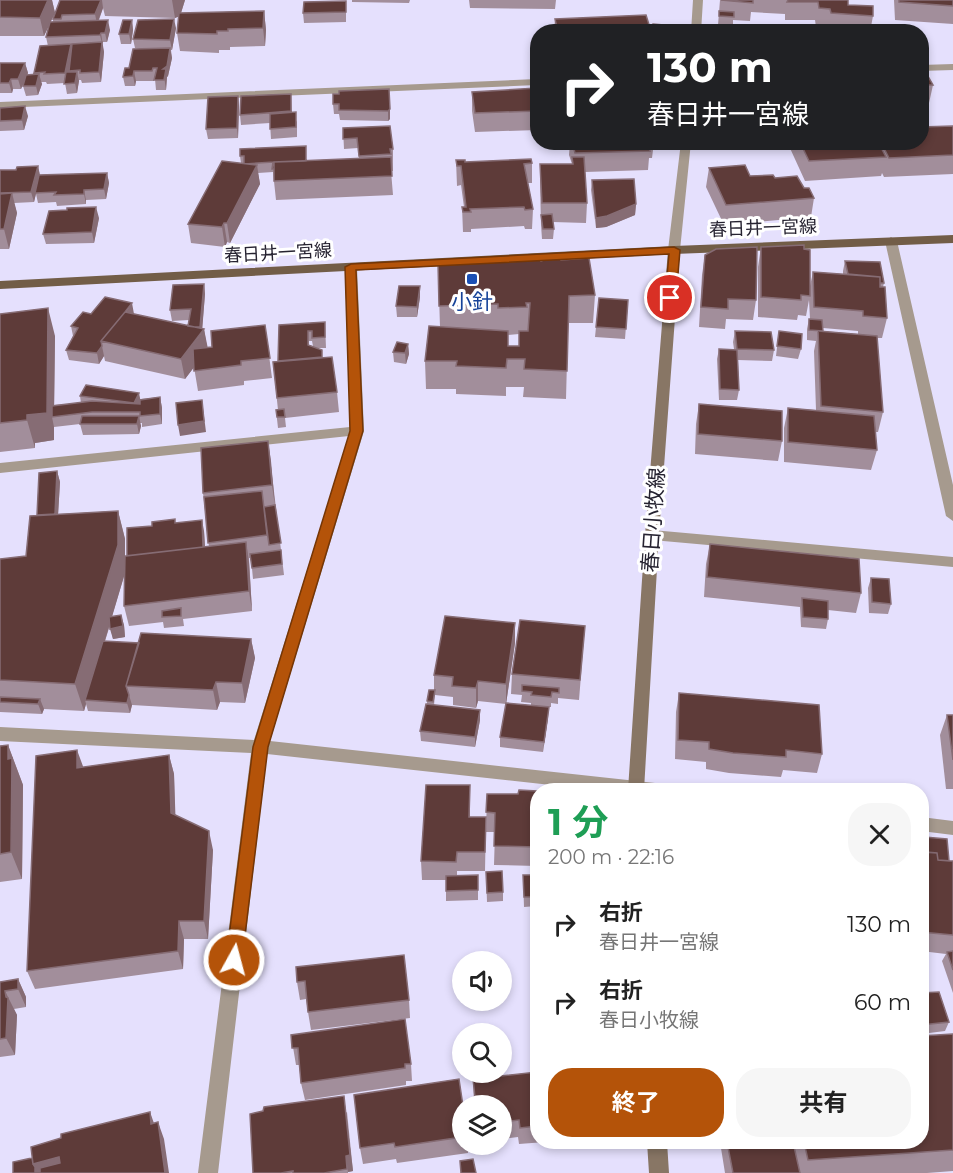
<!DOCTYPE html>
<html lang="ja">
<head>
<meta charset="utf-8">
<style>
  body { margin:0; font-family:Montserrat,"Noto Sans JP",sans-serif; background:#f6f6f6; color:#222; height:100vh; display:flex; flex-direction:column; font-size:22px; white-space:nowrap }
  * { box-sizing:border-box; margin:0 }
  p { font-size:20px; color:#767676 }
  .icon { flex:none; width:33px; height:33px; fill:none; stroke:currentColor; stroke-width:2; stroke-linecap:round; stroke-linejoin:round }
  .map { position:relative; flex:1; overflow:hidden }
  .panel { position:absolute; left:530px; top:783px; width:399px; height:366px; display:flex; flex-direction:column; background:#fff; border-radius:24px; box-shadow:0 3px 9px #0003 }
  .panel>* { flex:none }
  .banner { position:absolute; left:530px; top:24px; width:399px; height:126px; border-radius:24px; box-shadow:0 3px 9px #0003; background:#202124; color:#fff; overflow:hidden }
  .buttons { position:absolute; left:452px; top:951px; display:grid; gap:12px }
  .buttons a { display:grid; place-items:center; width:60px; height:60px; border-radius:50%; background:#fff; box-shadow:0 3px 9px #0003; font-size:30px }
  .pin { position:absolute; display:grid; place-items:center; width:51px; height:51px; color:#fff; margin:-26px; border:3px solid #fff; border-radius:50%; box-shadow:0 2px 6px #0007 }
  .me { position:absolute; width:66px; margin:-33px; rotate:7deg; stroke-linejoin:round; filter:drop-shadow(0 0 4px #0008) }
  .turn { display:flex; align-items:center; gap:21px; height:126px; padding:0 18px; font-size:27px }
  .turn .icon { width:78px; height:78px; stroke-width:2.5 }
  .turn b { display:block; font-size:42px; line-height:51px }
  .round { display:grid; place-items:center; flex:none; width:63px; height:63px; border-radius:24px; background:#f6f6f6 }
  .head { display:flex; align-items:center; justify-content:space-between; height:102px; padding:0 18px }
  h1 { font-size:36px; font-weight:700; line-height:45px; color:#1e9e55 }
  .primary-button { display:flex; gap:12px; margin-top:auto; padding:12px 18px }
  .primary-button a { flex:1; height:69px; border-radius:24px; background:#b45309; color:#fff; font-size:24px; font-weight:700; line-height:69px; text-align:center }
  .primary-button a+a { background:#f6f6f6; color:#222 }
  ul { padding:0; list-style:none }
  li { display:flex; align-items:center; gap:18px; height:78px; padding:0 18px }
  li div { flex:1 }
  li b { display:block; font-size:22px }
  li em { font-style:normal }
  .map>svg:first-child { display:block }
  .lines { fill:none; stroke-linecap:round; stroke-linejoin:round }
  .minor { fill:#a69a8e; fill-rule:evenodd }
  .tertiary { fill:#a69a8e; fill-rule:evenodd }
  .secondary { fill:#887665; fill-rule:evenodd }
  .primary { fill:#725d47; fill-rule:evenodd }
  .wall { fill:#a28e9b; fill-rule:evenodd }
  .shaded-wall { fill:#866c74 }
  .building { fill:#5e3b39; stroke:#866c74; stroke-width:1.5 }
  .route { fill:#b45309; stroke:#753606; stroke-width:1.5 }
  .transit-dot { fill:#1a4fb4; stroke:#fff; stroke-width:2 }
  .labels { text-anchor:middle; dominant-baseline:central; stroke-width:6; stroke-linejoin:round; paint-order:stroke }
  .far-street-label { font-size:18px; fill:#262331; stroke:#fff }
  .transit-label { font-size:21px; fill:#164399; stroke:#fff }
  .street-label { font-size:21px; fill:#262331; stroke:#fff }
</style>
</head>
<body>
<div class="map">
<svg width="953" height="1173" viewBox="0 0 953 1173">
  <rect width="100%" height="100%" fill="#e5e0fd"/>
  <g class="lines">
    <path class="minor" d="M953 64V70L921 71V65Z
      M537 79V85L0 108V102Z
      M891 237 897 241 953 485V521L946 516 885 241Z
      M351 263 357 267 364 431 270 741 655 783 661 785 663 790H596L267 754 218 1173H198L251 753 0 741V727L254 740 349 436 0 473V463L350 427 345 267Z
      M652 530 953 557V567L652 540 645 535Z
      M921 817 953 821V835L921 831Z"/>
    <path class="tertiary" d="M693 0H703L701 32H691Z
      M681 142H691L680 250 674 254 668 250Z"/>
    <path class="secondary" d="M674 246 680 250 659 535 644 790H628L645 535 668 250Z
      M647 1142H667L669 1173H649Z"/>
    <path class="primary" d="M953 235V243L674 254 0 289V281L674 246Z"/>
  </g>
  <path class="wall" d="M0 0H52L55 13 50 22H53V19L60 0H185L181 13 264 11 266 30 265 46 230 47V50H219V53L180 51 177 33 179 16 175 18 105 16 103 8 99 20 110 30 107 42H103L102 44 104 52 101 82 82 83 81 80H79L77 93 67 94 65 83 47 84 46 82H41L42 84 38 95 26 96 23 86 25 79 21 89H13L12 93H0V63H25L28 73 27 75H34V73L48 46 46 37 50 23 44 36H0Z
    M352 0H410L409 3 352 2Z
    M469 0H556L555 9 470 8Z
    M719 0H848V5L873 16 870 32 827 31V27H816L815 20H785V14L751 12 750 21 733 20V26L718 25 720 0Z
    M894 0H953V24L895 20Z
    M346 1V22L304 23 303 13Z
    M555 19 650 28V32H554Z
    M132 20 133 30 131 44H121L119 34Z
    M176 28 172 50H171L172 58 168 76 167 77 166 90H156L155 79 154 81H136L135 86H125L123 77 143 49 135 48 133 39Z
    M921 64 933 85 929 103 921 104Z
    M537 88V130L475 132 472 111V92Z
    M389 89 390 119 388 121 340 120 339 114H334L333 104Z
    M291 94 292 113 297 122V137L271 139 270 123 241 125 240 115Z
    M238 96 239 106 238 138 208 139 206 129Z
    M0 108 28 116 24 130 0 131Z
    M953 126V174L884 177 882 173 881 176 805 181 789 146 790 143 740 145V142H921Z
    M343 128 393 149V171H391L393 195 276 200 273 172 258 173 260 184 230 243 227 242 225 247 191 243 188 224 241 163 240 156 307 161 359 159 358 148 344 149Z
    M570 142H654L652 158H649L648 170 585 172 587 203 586 223 553 222 554 229 553 239H542L541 225 540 183V164H572L569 155Z
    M456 160 465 162 532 163V183H528L533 209 532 229H525L524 226 471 229V232H463L462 207H464L461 185 457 186Z
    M38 166 40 175 107 173 109 183 106 199 86 200V204L57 206 56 202 38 203 36 194 34 202 14 203 17 213 9 249H0V170H16Z
    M709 168 750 176 775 178 814 198 811 217 724 225 706 187Z
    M592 180 636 204 635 215 606 227 596 228 591 190Z
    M99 218 94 243 46 244 43 234Z
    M761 247 810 286 813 272 843 274V271L845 261 884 283 883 287 887 318 882 338H877L883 412 878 432H875L877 450 871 470 784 462V428L788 408 816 410 814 351 816 341 807 340V329L809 319H810L809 300 806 316 798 315 797 320 758 317V267ZM823 328 858 331V334L823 331Z
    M705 255 756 300 753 320 726 319 725 329 699 327 702 275Z
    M524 256 541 261H543V256L561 260 595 295 593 323H568L566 399 523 397 524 387H506V396L456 394V389H426L425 361 440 327 438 263 524 261ZM519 334V346H508V335Z
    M204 284 205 294 202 329H204L207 348 212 347 265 325 272 378 244 381V385L198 391 194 367 185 379 105 361 104 356 99 364 69 360 66 350 73 336 71 326 91 314H134L188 326 189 320 172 321 170 310Z
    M420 286V297L417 317H397L396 306Z
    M599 298 628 300 625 339 595 337Z
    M0 314 55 336 54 405 81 403 80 396 141 399 160 397 162 408V424L142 427V423H140L141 426 139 434 83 435 80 424 54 427V440L35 443V448L0 452Z
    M325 322 326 348H318L337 392 339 412 285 418 286 427 278 428 276 410H278L273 362 278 361 279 325ZM309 341H312L313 346 309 345Z
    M735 331 774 350 772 361 738 360 739 390 737 400H719L717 359 719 349H734L733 342Z
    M779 331 801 349 798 359 776 356Z
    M408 344 409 354 406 364 394 362 393 352Z
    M699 404 782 441 778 461 695 454 696 424Z
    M268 441 284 575 253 579 251 558H249L252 611 183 619 184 626 164 628 163 622 129 626 124 606V576L112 616 124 625 125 637 113 639 110 625 105 641 139 643 251 639 255 658 245 703 220 702 217 710 132 705 130 713 88 711 86 704 84 711 44 709 42 714 0 712V559L26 556 37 515 57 471 60 482 58 514 118 511 125 539V556H127L175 523 204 531 205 547H209L203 493Z
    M710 544 861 593 856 613 828 610V619L826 629 801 627 800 607 704 597 706 564Z
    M871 578 891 604 888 614 869 613 868 588Z
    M585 626 579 700 558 698V704L551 703V707L533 706 548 718 543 752 500 747V737L531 705V703L521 702 522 695 511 694 512 674Z
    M515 643 506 704 478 701 476 708 453 705V697L435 695 434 705 480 710V720L475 747 421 741 420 731 427 704V701L434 690V675Z
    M679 693 822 754 817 773 783 770 781 777 729 773 706 769V762L675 759 676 712Z
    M947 715H953V789H946L940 735Z
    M8 745 23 785 22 879 0 882V746Z
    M169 755 174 774 175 815 213 850 208 939H184L183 969 35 989 27 971 83 767Z
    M470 785V817H486L485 871H457V876L478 875V900L446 901V880H422L421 861Z
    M537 791V866L494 865 495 832H486L487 794H518Z
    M924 837 949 861H953V993L942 961 946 954 921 951V845Z
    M486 872 503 892V901L487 902Z
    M523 875H537V906L524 907Z
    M296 967 409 1000 410 1018 311 1030 308 1012 306 999 300 1000 297 982Z
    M18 979 26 997V1007L14 1009 17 1015 15 1055 0 1057V982Z
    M921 993 949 1022 945 1031 921 1034Z
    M953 1034V1171L927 1173H725L720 1142H921Z
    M291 1035 411 1064 412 1081H406V1085L305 1100 301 1083 299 1065H296Z
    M537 1072V1142H545L519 1144 518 1137 501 1139V1106H474L473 1079Z
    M462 1106V1144H468V1153L397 1163 396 1159 363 1164 360 1148Z
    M347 1112 353 1171 348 1172V1173H253Z"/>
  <path class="shaded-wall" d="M48 0H52L55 13 44 36 40 18Z
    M101 0H102L103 8 97 24 95 14Z
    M172 0H185L180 16 175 18Z
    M264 11 266 30 265 46 263 28Z
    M174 19 176 28 172 50 170 40Z
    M108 20 110 30 107 42 105 33Z
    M132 20 133 30 131 44 129 34Z
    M101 33 104 52 101 82 99 72 102 43 100 35Z
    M71 44 73 53 69 71 67 83 65 73Z
    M170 48 172 58 168 76 167 77 166 90 163 69Z
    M25 63 28 73 21 89 18 79Z
    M134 71 136 81 135 86 133 76Z
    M77 72 79 81 77 93 75 83Z
    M39 74 42 84 38 95 36 86Z
    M11 79 13 89 12 93 9 83Z
    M238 96 239 106 238 138 237 128Z
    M25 106 28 116 24 130 22 120Z
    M390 109V119L388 121V111Z
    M257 165 260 184 230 243 227 223Z
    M38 166 40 176 34 202 31 192Z
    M107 173 109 183 106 199 104 189Z
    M84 190 86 200V204L84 194Z
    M12 193 17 213 9 249 4 229Z
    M636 204 635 215 606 227 596 228V218Z
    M96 207 99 218 94 243 92 232Z
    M224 223 227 242 225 247 222 227Z
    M204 284 205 294 202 332 204 329 208 349 185 379 181 359 201 334 200 327Z
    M420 286V297L417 317V307Z
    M132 303 134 314 105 342Z
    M48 308 55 336 54 417H52L54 427V440L35 443V448L27 420V415Z
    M408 344 409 354 406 364 405 353Z
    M102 346 104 356 99 364 97 353Z
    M139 393 141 403 136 413 134 403Z
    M160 397 162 408V424L160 414Z
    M202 400 206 432 180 436 178 425Z
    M139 416 141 426 139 434 137 424Z
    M268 441 271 461 275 506 272 485Z
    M57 471 60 482 57 533 54 522Z
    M118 511 125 539V573L87 701 85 700 86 704 84 711 75 684Z
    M202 520 204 531 206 564 204 553Z
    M246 542 249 562 252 611 249 591Z
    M121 615 124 625 125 637 113 639 110 629Z
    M515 623V643L506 704V684Z
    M251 639 255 658 245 703 242 683Z
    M478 681V701L476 708V688Z
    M216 682 220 702 217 710 213 690Z
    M129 695 132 705 130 713 127 703Z
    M40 699 44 709 42 714 38 704Z
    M549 707 548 718 543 752 544 742Z
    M480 710V720L475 747V737Z
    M8 745 23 785 22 879 11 852Z
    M77 750 84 769 77 768Z
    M169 755 174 774 176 832 171 813Z
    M470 785V804L469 836V817Z
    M209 831 213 850 208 939 204 921Z
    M179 921 184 939 183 969 178 951Z
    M18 979 26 997V1007L18 989Z
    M5 991 17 1015 15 1055 6 1038Z
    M344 1096 353 1171 348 1172V1173L346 1156Z
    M150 1112 156 1129 151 1124Z
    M158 1122 164 1139 169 1173H165Z
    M59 1157 67 1173H35L33 1164Z"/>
  <path class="building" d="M0 0H48L40 18 0 17Z
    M60 0H101L95 14 62 15 61 19H53Z
    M721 0H753V3Z
    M788 0H848V5L873 6V16L831 13 830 9 819 8 818 2H787Z
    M899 0H953V6L899 2Z
    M346 1V12L303 13 304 2Z
    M264 11 263 28 228 29V31H217V34L177 33 179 13Z
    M719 11 734 12V17L719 16Z
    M646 15 650 28 644 29 645 32H558L555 19Z
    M174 19 170 40 133 39 138 20Z
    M108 20 105 33H101L100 35 46 37 50 22Z
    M123 20H132L129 34H119Z
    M653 24 663 25 662 32H652Z
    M102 42 99 72 80 73V70L69 71 72 44Z
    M71 44 65 73 44 74 45 72 34 73 40 46Z
    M170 48 167 66 163 69H166L164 80H154L157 68H153L152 71H134L133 76 123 77 125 68H129L133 49Z
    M0 63H25L18 79H11L9 83H0Z
    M921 64 933 85H921Z
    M66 72H77L75 83 64 84Z
    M39 74 36 86H23L26 75Z
    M537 88V111L475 113 472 92Z
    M389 89 390 109 388 111 339 110V104H333V94H339V91Z
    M291 94V111L240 115 241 96Z
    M238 96 237 128 206 129 208 97Z
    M25 106 22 120 0 121V108Z
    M296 112V127L270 129V114Z
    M390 126 393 149H390L391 154 359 156 357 138 343 139V128Z
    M953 126V155L889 158 881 142H921V127Z
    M572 142H647L650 151 575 153Z
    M800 142H878L886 157 809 161Z
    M306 146V161L274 162V169H272L273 162 244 164V156H240V149Z
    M391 157 392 176 274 181V162Z
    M572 157H584L587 203H542L540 164H573Z
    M531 159 532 163 524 164 533 209 525 210 524 207 470 209 471 212H463L462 207H466L461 166H457L456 160H465V162Z
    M222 161 257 165 227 223H224L222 227 188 224Z
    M745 165 750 176 773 175 775 178 797 176 804 188H809L814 198 726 205 709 168Z
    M38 166 31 192 0 193V170H16L17 167Z
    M107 173 104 189 84 190V194L54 195 56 192 35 193 39 175Z
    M634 179 636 204 607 216 596 218 592 180Z
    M12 193 4 229H0V194Z
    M96 207 92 232 43 234 49 211 67 210V208Z
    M552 214 554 229H543L541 215Z
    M804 245V249L810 250V296L801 295V300L761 297V247Z
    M757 247 756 300 728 299V309L701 307 705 255 716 249Z
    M560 254 561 260 589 258 595 295 569 296 567 371 524 369 525 359H507L506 368 456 366 457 361H425L429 326 508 331V346H519V331H528L530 303H526L527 307 498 308V304L439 306 438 263 525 261 524 256 539 255 541 261 544 260 543 256Z
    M845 261 880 262 884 283H880V277L848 274Z
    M813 272 880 277V287H885L887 318 863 316V311L814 307Z
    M204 284 200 327H195L188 326 191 309 170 310 173 285Z
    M399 286H420L417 307 396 306Z
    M105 297 132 303 125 312 101 341 102 346 97 353 66 350 78 328 71 326 83 312 91 314Z
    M599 298 628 300 626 329 596 327Z
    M48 308 47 413 27 415V420L0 423V314Z
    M125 312 204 329 181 359 101 341Z
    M809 319 822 320 823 331 809 330Z
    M325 322V337L312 338V331H308V345L322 350V357L278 361 279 325Z
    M265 325 270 358 241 361V365L194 371 193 349 212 347 211 331Z
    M735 331 771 332 774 350 737 349Z
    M779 331 802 334 801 349 777 346Z
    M818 331 877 336 883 412 821 406Z
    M397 342 408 344 405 353 393 352Z
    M719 349 737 350 739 390 720 389Z
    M332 357 337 392 277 398 273 362Z
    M86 385 139 393 134 403 80 396Z
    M160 397V414L140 416V412H92L52 417V406L92 401 140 404V400Z
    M202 400 204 421 178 425 176 403Z
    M699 404 782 411V441L698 434Z
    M788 408 874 416 877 450 788 442Z
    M284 409 285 417H277L276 410Z
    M82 416H139L137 424H80Z
    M268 441 272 485 203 493 201 448Z
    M57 471 55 514 37 515 39 473Z
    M262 491 267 535 208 543 204 497Z
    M275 505 281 543 269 545 264 507Z
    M118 511V545L75 684 0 680V559L26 556 30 516Z
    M175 519V523L202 520 203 547 127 556V528L152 526V522Z
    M246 542 249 591 124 606 125 556Z
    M710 544 859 559 861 593 707 577Z
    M281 550 282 564 252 568 250 554Z
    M871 578 889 579 891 604 872 602Z
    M802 598 828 601V619L803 617Z
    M181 608V616L162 617V611Z
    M121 615 123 626 110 629 109 617Z
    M445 616 515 623 506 684 478 681 476 688 452 686 453 677 434 675Z
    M520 620 585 626 580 680 512 674Z
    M141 633 251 639 242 683 216 682 213 690 126 686Z
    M103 641 139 643 126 686 129 695 127 703 85 700Z
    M522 685 559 688V693L552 692 551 697 531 695 532 692 522 691Z
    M429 690H435L433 702 427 701Z
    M679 693 819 705 822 754 786 750V757L733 753 709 749V742L678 740Z
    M0 697 40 699 38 704 0 702Z
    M506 703 549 707 544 742 500 737Z
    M426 704 480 710 475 737 420 731Z
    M947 715H953V760Z
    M8 745V759L12 758 11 852 0 854V746Z
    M77 750V768L169 755 171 813 209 831 204 921H179L178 951 27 971 36 756Z
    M426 785H470L469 817H486L485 852H457L456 862 421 861Z
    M519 790 537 791V847L494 846 495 813 486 812 487 794H518Z
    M924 837 947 839 949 861 938 860 937 853 926 852Z
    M921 852 937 853 938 860 953 861V935L921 932Z
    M502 871 503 892 487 893 486 872Z
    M478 875V890L446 891V876Z
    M523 875H537V897H524Z
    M953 951V970L947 952Z
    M404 955 409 1000 308 1012 305 981 297 982 296 967Z
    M18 979V989L5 991 6 997 8 998 6 1038 0 1039V982Z
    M939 992 949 1022 921 1025V993Z
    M405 1019 411 1064H405V1068L301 1083 298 1048H292L291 1035Z
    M953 1034V1150L808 1160 804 1142H921V1036Z
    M537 1072V1126L520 1128 519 1120 501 1122V1106H476L473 1079Z
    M459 1079 463 1106H462V1137L395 1147 394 1143 360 1148 354 1095Z
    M344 1096 350 1155 346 1156 347 1169 324 1173H293V1171L281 1173H253L250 1114 263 1111 264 1107Z
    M150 1112 151 1124 158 1122 165 1173H40V1168L60 1163 59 1157 33 1164 31 1147 61 1138V1134Z
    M727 1142H793L800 1173H733Z
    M32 1158 33 1164 35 1167V1173H13V1162Z
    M473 1159 476 1173H461L460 1161Z"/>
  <path class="route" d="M674 247 680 250 676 298 670 301 665 298 669 254 356 270 363 431 268 747 242 960 240 966 234 968 228 966 226 960 253 747 350 431 345 267 351 264Z"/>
  <rect class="transit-dot" x="466" y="273" width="12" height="12" rx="3"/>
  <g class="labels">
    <g class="far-street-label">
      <text transform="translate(763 228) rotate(-2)">春日井一宮線</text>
      <text transform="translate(278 253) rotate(-3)">春日井一宮線</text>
    </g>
    <g class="transit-label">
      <text x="472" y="301">小針</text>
    </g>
    <g class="street-label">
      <text transform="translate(653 520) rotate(-86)">春日小牧線</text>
    </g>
  </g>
</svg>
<div class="buttons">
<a><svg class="icon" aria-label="sound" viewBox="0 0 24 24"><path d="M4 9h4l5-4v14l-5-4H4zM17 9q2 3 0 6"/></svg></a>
<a><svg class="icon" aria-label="search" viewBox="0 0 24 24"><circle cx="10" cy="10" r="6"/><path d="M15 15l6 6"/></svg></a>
<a><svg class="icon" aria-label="layers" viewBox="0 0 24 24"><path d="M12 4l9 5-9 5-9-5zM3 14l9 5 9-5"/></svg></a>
</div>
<div class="pin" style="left:670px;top:298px;background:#d93025"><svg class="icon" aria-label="arrive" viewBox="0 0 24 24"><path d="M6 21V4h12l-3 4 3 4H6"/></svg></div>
<svg class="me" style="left:234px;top:960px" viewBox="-20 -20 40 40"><circle r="17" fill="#b45309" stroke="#fff" stroke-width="3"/><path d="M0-11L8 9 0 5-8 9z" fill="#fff"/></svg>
<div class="banner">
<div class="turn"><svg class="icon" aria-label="right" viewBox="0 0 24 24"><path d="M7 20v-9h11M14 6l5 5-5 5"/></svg><div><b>130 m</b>春日井一宮線</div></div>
</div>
<section class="panel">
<div class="head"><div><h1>1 分</h1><p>200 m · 22:16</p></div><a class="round"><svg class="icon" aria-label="close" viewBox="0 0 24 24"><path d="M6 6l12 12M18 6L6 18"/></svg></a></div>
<ul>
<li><svg class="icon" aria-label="right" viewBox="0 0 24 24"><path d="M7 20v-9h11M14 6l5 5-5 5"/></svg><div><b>右折</b><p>春日井一宮線</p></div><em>130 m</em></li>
<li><svg class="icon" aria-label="right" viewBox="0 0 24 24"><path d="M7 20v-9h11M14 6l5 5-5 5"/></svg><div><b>右折</b><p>春日小牧線</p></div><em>60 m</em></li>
</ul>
<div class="primary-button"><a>終了</a><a>共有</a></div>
</section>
</div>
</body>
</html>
